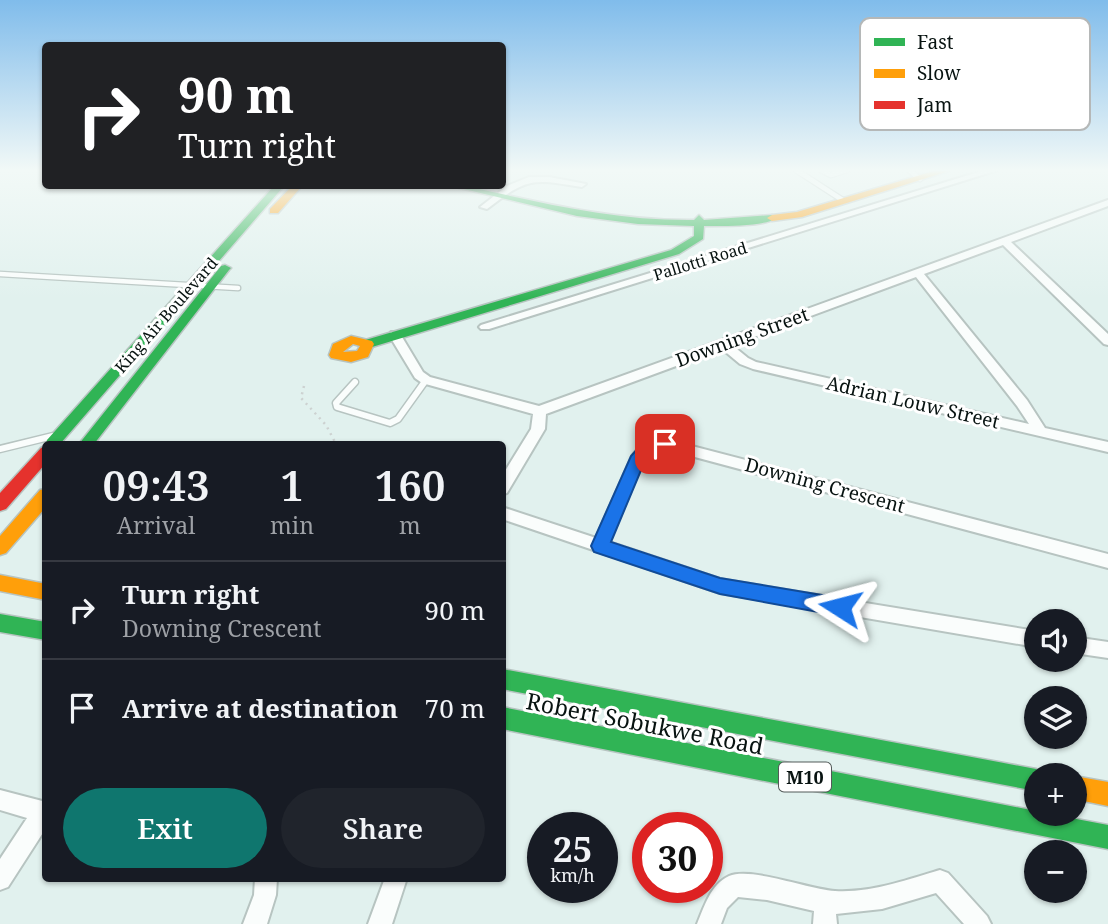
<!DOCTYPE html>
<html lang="en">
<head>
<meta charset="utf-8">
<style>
  body { margin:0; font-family:"Noto Serif",serif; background:#20242c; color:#f1f3f6; height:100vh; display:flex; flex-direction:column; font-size:26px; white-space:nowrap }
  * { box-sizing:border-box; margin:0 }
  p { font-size:23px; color:#9ea1a6 }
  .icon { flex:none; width:38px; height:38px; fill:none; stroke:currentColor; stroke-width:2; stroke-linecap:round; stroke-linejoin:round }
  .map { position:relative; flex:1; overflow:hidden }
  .panel { position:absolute; left:42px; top:441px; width:464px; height:441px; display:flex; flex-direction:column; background:#171b24; border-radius:7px; box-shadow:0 2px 5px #0004 }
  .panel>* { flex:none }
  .banner { position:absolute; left:42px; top:42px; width:464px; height:147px; border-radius:7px; box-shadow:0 2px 5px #0004; background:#202124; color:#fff; overflow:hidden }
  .controls { position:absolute; left:1024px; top:609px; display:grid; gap:14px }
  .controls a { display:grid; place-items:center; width:63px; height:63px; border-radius:50%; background:#171b24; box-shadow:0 2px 5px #0004; font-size:35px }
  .speed { position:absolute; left:527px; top:812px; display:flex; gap:14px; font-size:35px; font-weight:700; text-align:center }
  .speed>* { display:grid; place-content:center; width:91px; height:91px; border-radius:50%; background:#171b24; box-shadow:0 2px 5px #0004; line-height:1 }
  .speed small { font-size:18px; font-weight:400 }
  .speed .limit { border:10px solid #d22; background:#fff; color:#111 }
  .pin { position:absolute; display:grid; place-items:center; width:60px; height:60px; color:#fff; margin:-30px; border-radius:14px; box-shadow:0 4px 10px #0006 }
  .me { position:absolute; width:77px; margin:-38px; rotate:279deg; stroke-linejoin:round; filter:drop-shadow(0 0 5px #0008) }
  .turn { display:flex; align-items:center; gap:24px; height:147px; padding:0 21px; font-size:32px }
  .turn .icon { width:91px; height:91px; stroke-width:2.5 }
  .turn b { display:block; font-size:49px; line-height:60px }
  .eta { display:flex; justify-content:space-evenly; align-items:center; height:119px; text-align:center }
  .eta b { font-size:42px; font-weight:600; line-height:49px }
  .cta { display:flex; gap:14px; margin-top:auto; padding:14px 21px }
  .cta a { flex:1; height:80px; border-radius:42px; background:#0f766e; color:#fff; font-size:28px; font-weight:600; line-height:80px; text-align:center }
  .cta a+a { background:#20242c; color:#f1f3f6 }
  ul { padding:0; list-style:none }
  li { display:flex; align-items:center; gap:21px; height:98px; padding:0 21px; border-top:2px solid #363941 }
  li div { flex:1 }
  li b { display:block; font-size:26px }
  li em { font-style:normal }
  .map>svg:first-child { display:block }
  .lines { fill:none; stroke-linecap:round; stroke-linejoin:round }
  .lane-far1-casing { stroke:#b7c4c1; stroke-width:7 }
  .lane-casing { stroke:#b7c4c1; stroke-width:9 }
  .street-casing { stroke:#b7c4c1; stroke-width:4 }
  .fast-casing { stroke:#b7c4c1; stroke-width:3 }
  .slow-casing { stroke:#b7c4c1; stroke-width:3 }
  .jam-casing { stroke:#b7c4c1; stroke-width:3 }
  .path { stroke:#cdd2d1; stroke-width:2.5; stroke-dasharray:2 4.5; stroke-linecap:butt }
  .lane-far1 { stroke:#fafdfc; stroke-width:4.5 }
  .lane { stroke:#fafdfc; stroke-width:6 }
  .street { fill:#fafdfc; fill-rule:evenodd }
  .fast { fill:#30b455; fill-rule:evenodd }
  .slow { fill:#ff9f0a; fill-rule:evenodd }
  .jam { fill:#e5322d; fill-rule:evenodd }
  .route { fill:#1a73e8; stroke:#114b97; stroke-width:2 }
  .labels { text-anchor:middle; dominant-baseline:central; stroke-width:6; stroke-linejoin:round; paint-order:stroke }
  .far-street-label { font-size:16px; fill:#081311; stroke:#fff }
  .shield { fill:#fff; stroke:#525a58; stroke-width:2 }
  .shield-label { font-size:18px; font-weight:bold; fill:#081311 }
  .street-label { font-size:19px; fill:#081311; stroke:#fff }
  .near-street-label { font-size:23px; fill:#081311; stroke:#fff }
  .key { fill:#fff; stroke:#b5b8b8; stroke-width:2 }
  .key-label { font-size:19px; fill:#081311 }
</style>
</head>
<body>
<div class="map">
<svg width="1108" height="924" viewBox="0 0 1108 924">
  <rect width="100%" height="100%" fill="#e1f1ee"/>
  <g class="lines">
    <defs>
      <path id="lane-far1" d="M796 170 844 201
        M821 170 831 175 847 170
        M909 170 920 179
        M0 274 238 288"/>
      <path id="lane" d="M355 382 336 403 337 407 390 423 398 419 426 380
        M0 449 53 436"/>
      <path id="street" d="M985 170H998L489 329H481L479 327 481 325Z
        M529 177H549L586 184 582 187C532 179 528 177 487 209L480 207 507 186Z
        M1108 200V206L1011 242 1108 334V345L1104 344 1003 245 924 274 1027 400 1045 428 1108 442V452L753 369 740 364 722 349 546 414 545 429 507 493 502 495V476L531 429 533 414 422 383 415 378 389 335 391 332H399L423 372 430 377 539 406ZM916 277 1017 406 1029 424 756 362 748 358 732 345Z
        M665 439 1108 554V568L665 449 651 453 643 462 609 542 720 579 1036 631V647L720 593 502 519V507L596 538 632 456 641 445Z
        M1074 637 1108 642V658L1074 653Z
        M0 790 46 802V828L8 887 0 890V859L27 818 0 810Z
        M940 870 948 873 987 916 991 924H964L936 893 882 909 836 914 837 924H813L814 911 767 900 738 897 727 908 721 924H697C704 907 711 884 729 876 752 867 808 889 835 891 871 893 906 880 940 870Z
        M255 878H277L276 895 267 924H243L254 895Z
        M385 878H407L392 924H368Z"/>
      <path id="fast" d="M274 186H284L60 444 46 446 47 440Z
        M451 186H466C542 203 616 221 694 220L699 215 704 220 772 215 777 218C763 227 723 226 704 226L703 239 679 254 372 347H362V341L671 250 694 236V226L638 224 577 216Z
        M225 265 231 268 229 270 94 444H79L221 266Z
        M0 614 46 622V640L0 632Z
        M502 669 1036 769 1045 775H1036V791L502 689Z
        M502 707 1036 811V814H1050L1108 825V849L502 729Z"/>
      <path id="slow" d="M937 170H952L802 217 772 221 767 218 772 215 797 212Z
        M292 186H302L278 213H270V209Z
        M351 336 372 341 374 344 368 357 351 362 331 358 329 355 333 344ZM353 344 360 346 357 351 343 352Z
        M46 489V507L6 553 0 555V536L40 490Z
        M0 575 46 584V600L0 591Z
        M1074 776 1108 782V806L1074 799Z"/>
      <path id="jam" d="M46 446V463L6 509 0 511V493L41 448Z"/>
    </defs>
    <use href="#lane-far1" class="lane-far1-casing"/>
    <use href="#lane" class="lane-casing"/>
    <use href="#street" class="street-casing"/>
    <use href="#fast" class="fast-casing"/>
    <use href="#slow" class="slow-casing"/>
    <use href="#jam" class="jam-casing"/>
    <path class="path" d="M304 386 301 398 326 425 336 444"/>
    <use href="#lane-far1" class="lane-far1"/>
    <use href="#lane" class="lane"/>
    <use href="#street" class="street"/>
    <use href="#fast" class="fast"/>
    <use href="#slow" class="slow"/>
    <use href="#jam" class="jam"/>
  </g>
  <linearGradient id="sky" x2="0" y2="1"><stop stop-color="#80bceb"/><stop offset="0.57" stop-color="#f2f9f7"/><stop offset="1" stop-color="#f2f9f7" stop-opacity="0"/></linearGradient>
  <rect width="1108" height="299" fill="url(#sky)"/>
  <path class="route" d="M665 439 673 444 670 448 651 454 644 463 611 542 720 578 840 598 847 601 850 607 847 613 840 616 720 594 594 552 591 546 631 456 641 445Z"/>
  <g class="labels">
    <g class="far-street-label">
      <text transform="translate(700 261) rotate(-17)">Pallotti Road</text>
      <text transform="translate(166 315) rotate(-49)">King Air Boulevard</text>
    </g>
    <rect class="shield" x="779" y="762.5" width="52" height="29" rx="5"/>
    <g class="shield-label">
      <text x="805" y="777">M10</text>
    </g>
    <g class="street-label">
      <text transform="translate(742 337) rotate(-20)">Downing Street</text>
      <text transform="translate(913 402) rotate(13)">Adrian Louw Street</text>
      <text transform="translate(825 485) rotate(15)">Downing Crescent</text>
    </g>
    <g class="near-street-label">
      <text transform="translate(645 723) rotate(11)">Robert Sobukwe Road</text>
    </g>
  </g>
  <rect x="860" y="18" width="230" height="112" rx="10" class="key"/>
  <rect x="874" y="38" width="31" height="8" fill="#30b455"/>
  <rect x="874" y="69" width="31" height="9" fill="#ff9f0a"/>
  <rect x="874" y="101" width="31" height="8" fill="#e5322d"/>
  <g class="key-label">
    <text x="917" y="49">Fast</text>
    <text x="917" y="80">Slow</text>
    <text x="917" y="112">Jam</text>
  </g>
</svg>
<div class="controls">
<a><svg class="icon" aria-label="sound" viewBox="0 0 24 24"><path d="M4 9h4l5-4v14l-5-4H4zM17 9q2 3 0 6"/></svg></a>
<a><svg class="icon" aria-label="layers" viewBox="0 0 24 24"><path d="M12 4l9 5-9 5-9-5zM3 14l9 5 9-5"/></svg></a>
<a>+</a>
<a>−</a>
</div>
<div class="speed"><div>25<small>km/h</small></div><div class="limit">30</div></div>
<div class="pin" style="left:665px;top:444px;background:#d93025"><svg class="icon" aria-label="arrive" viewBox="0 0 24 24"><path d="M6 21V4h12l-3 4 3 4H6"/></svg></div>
<svg class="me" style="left:840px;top:607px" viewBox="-20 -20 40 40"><path d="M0-17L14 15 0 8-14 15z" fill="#1a73e8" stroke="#fff" stroke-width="4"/></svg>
<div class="banner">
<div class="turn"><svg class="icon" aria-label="right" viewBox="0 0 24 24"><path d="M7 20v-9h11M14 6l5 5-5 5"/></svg><div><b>90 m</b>Turn right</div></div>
</div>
<section class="panel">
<div class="eta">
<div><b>09:43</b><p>Arrival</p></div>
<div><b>1</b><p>min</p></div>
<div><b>160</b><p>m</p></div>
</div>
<ul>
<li><svg class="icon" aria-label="right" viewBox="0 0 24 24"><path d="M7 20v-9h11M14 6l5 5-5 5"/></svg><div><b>Turn right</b><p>Downing Crescent</p></div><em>90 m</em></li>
<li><svg class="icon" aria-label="arrive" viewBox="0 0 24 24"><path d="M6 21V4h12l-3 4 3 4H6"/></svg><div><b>Arrive at destination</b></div><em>70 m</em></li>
</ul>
<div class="cta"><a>Exit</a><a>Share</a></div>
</section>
</div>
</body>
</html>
